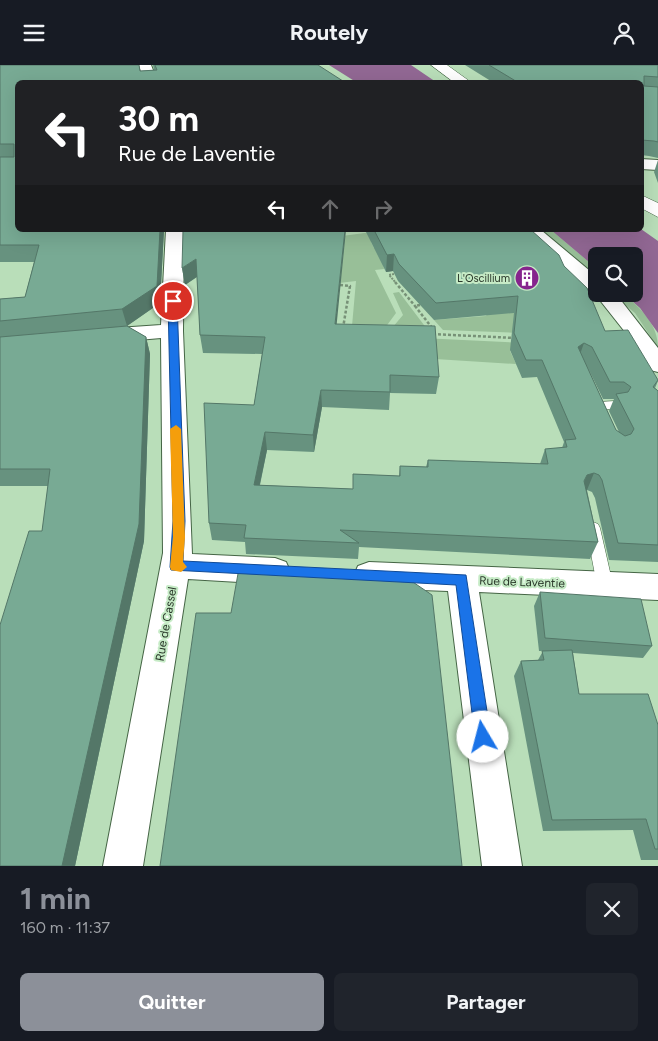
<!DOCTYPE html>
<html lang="fr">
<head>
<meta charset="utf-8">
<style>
  body { margin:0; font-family:Figtree,sans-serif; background:#20242c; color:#f1f3f6; height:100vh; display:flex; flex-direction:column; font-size:19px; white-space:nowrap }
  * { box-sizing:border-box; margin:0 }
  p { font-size:16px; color:#9ea1a6 }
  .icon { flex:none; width:28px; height:28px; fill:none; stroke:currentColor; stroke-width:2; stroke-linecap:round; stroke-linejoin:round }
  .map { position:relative; height:801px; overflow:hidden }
  .details { display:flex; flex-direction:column; background:#171b24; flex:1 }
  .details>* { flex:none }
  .guide { position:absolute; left:15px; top:15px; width:629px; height:152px; border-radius:8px; box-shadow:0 5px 20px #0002; background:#202124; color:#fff; overflow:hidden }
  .fabs { position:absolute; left:588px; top:182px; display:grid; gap:10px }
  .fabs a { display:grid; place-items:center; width:55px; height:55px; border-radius:8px; background:#171b24; box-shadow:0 5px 20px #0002; font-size:25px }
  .pin { position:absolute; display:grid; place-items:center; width:42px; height:42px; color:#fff; margin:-21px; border:2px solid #fff; border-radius:50%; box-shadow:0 1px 5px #0007 }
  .me { position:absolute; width:55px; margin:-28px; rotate:352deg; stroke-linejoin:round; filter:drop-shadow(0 0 4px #0008) }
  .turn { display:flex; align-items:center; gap:18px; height:105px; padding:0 20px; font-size:22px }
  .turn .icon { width:65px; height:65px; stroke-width:2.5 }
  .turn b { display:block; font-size:35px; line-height:42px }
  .lanes { display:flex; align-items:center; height:48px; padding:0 20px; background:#0003; justify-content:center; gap:25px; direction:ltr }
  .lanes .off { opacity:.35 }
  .round { display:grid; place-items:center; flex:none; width:52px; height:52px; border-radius:8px; background:#20242c }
  .overview { display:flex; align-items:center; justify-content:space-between; height:85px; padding:0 20px }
  h1 { font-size:30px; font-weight:700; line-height:38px; color:#8c9099 }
  .primary-button { display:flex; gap:10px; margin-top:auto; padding:10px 20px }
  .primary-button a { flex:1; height:58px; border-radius:8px; background:#8c9099; color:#fff; font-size:20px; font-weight:700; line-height:58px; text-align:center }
  .primary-button a+a { background:#20242c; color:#f1f3f6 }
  header { display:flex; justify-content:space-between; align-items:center; height:65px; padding:0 20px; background:#171b24; font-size:22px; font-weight:700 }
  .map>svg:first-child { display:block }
  .green { fill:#98bf98 }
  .water { fill:#926894 }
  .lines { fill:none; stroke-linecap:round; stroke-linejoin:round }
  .lane-casing { stroke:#456545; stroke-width:1 }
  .street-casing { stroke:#456545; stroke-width:2 }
  .secondary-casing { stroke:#456545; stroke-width:1 }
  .path-far1 { stroke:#779177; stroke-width:2; stroke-dasharray:2 1; stroke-linecap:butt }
  .path { stroke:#779177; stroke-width:2.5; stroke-dasharray:3 2; stroke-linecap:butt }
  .lane { fill:#fff; fill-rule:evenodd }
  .street { fill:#fff; fill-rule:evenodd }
  .secondary { fill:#fff; fill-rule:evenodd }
  .wall { fill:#67927f; fill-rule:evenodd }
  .shaded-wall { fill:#547768 }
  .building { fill:#78aa94; stroke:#547768; fill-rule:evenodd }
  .route { fill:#1a73e8; stroke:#114b97 }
  .slow { fill:#f59e0b }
  .labels { text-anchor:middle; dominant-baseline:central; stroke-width:4; stroke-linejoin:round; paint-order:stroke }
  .far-poi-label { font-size:11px; fill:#293729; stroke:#c6ebc6; text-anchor:end }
  .street-label { font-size:12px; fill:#293729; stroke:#c6ebc6 }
</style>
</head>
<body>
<header><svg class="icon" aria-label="menu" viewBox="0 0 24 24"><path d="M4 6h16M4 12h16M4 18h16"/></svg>Routely<svg class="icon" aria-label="person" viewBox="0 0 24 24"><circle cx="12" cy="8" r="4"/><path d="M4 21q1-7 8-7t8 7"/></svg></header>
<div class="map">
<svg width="658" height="801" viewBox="0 0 658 801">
  <rect width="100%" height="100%" fill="#b9deb9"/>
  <path class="green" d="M537 165H551L596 203V215Z
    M372 167 377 176 371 177 374 183H380L384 204 375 205 396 248 385 263 352 261 356 216 339 218 327 173Z
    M503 221 523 268 443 265 434 255 486 251Z
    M399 227 427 264 392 263 403 250 393 228Z
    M612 229H624C641 244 658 259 658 283L635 248Z
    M275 266 523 278 510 286 516 299 435 294Z"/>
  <path class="water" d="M329 0H411L436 17H356Z
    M641 164 658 176V268L640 243 624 229H634V191H596V203L551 165Z"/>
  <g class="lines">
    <defs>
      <path id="lane" d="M616 336 620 337 622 340 620 343 598 345 592 341 598 337Z
        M593 457 598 459 600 463 613 520 611 525 605 527 599 525 597 520 586 463 588 459Z"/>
      <path id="street" d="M139 0H151L158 18H144Z
        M641 94 658 95V105L641 104Z
        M166 165H184L183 266 192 489 275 493 286 497 290 506 286 515 275 519 188 514 143 801H103L163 488 161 273 103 278 95 276 92 271 95 266 103 264 161 260Z
        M521 165H541L596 211V229H616L658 283V307L650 305 629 272 595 229 596 227 589 225Z
        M369 497 658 509V535L479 527 522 801H482L448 526 369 523 358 519 354 510 358 501Z"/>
      <path id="secondary" d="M431 0H447L472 18H455Z
        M641 130 658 138V152L641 143Z"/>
    </defs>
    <use href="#lane" class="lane-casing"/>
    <use href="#street" class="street-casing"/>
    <use href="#secondary" class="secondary-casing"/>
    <path class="path-far1" d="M394 209 389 210 396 218"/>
    <path class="path" d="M395 217 415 241
      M340 220 350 221 343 263
      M420 240 415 241 433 264
      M433 269 514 273"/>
    <use href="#lane" class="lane"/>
    <use href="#street" class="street"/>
    <use href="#secondary" class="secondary"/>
  </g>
  <path class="wall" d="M0 0 140 6 154 5 153 0H318L18 18V165H164L160 238 127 261 146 272 150 289 144 476 75 801H0L48 421H0V234L25 232 34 197H0Z
    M465 0H658V93L649 91 641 90V18H494Z
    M658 95V118L654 107Z
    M365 165H531L564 201 605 266 658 316 655 323 658 326V497L609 495 595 433 592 427 587 425 598 477 590 494 359 482 358 494 246 489 245 477 212 475 209 458 254 340 262 289 203 288 200 270 197 212 185 220 182 203 337 259 439 312 436 329 390 328 389 345 322 342 314 387 267 385 260 420 353 424V409L399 411 400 401 426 402 428 395 540 399 545 384 562 383 564 377 537 312 522 313 510 285 514 248 434 255 398 216 393 206 386 207ZM586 299 603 334H614L609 346 619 367 616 365Z
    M540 527 652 581 643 593 573 588 579 629 658 660V795H641L633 765 543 766 514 611 521 596 538 595 543 586H539L534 541Z"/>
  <path class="shaded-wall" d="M160 165H164L160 238 127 261 122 244Z
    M345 165H346L335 276V259Z
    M394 189 393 206 386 207 387 190Z
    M196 194 198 211 185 220 182 203Z
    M146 272 150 289 144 476 75 801H62Z
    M584 278 578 295V282Z
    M321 325 322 342 314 387 313 370Z
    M265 367 267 385 256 437 254 420Z
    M594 408 587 425 580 427 587 410Z"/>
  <path class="building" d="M0 0H139L140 6 157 5 155 0H318L346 18H18V165H160L157 221 122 244 0 256V234L25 232 39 180H0V92H14V79H0Z
    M489 0H658V12L644 11V21L658 22V77L654 76 641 75V18H519Z
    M183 165H345L335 259 435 261 439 312 390 310V327L321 325 313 370 265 367 254 420 353 424V409L400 411V401L428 402V395L548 399 545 384 567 382 565 375 576 374 542 295H526L514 268 518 231 436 238 399 199 394 189 387 190 374 165H531L559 190 564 201 587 223 605 266 628 265 658 315 653 322 657 325 658 326V480L618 478 602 415 599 410 594 408 587 410 584 416 598 477 340 465 359 478 244 473 246 460 209 458 204 338 254 340 265 272 200 270 196 194 182 203ZM584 278 592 282 610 317H624L631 322 628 327 616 329 634 364 631 369 625 371 616 365 578 282Z
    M127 261 146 272 139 459 62 801H0V560L29 466H42L50 404H0V272Z
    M239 503 404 511 432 530 462 801H160L196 548H231Z
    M540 527 641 534 652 581 545 573Z
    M572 585 579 629H648L658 660V784H655L646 754 552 755 521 596 544 595 542 586Z"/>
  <path class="route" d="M173 233 177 236 185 456 183 496 466 510 491 672 488 678 483 680 477 678 475 672 456 520 171 505 170 502 173 456 168 236Z"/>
  <path class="slow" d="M176 360 181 364 185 472 183 497 187 502 181 507 171 505 170 502 173 472 170 364Z"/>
  <defs>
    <symbol id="building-disc" viewBox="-11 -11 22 22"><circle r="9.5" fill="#86248d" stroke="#c6ebc6"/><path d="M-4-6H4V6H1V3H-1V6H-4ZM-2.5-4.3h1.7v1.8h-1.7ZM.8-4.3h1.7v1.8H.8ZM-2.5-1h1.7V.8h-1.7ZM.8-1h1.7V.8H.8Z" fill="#fff"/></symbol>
  </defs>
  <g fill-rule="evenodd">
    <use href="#building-disc" x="513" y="199" width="28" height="28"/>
  </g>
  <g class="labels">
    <g class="far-poi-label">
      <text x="510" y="213">L'Oscillium</text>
    </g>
    <g class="street-label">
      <text transform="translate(522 517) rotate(2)">Rue de Laventie</text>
      <text transform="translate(166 559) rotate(-80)">Rue de Cassel</text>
    </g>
  </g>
</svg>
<div class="fabs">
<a><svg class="icon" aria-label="search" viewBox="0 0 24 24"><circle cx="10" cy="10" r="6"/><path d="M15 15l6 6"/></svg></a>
</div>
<div class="pin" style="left:173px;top:236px;background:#d93025"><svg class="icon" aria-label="arrive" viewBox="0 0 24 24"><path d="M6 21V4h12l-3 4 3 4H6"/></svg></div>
<svg class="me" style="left:483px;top:672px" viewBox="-20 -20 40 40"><circle r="19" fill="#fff"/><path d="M0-13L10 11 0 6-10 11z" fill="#1a73e8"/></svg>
<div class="guide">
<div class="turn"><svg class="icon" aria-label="left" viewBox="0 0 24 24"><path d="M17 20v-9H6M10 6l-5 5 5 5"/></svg><div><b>30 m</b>Rue de Laventie</div></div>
<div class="lanes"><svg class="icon" aria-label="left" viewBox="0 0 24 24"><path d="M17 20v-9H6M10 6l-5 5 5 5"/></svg><svg class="icon off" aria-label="ahead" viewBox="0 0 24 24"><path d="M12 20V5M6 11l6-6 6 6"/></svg><svg class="icon off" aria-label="right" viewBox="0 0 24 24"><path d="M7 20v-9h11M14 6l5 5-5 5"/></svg></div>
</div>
</div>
<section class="details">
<div class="overview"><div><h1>1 min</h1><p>160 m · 11:37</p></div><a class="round"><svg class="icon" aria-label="close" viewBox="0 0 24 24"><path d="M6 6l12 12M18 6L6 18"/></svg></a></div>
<div class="primary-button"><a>Quitter</a><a>Partager</a></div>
</section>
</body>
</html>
